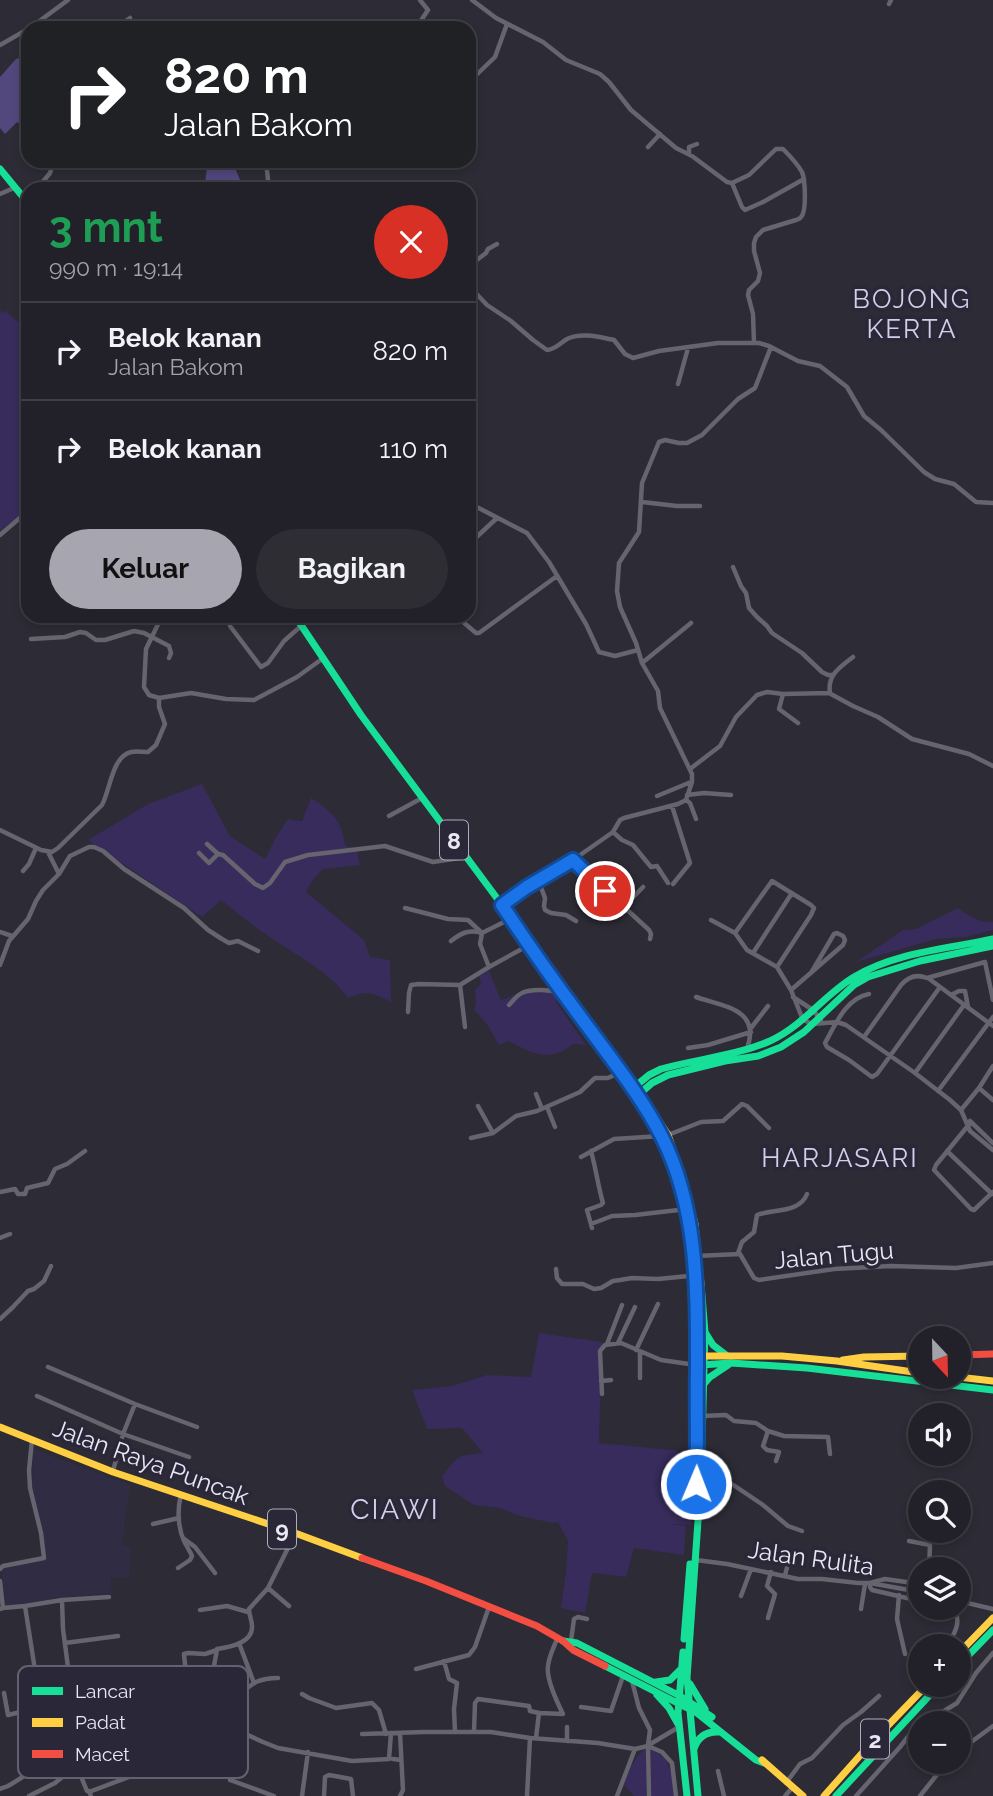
<!DOCTYPE html>
<html lang="id">
<head>
<meta charset="utf-8">
<style>
  body { margin:0; font-family:Raleway,sans-serif; background:#2e2d34; color:#f1f3f6; height:100vh; display:flex; flex-direction:column; font-size:26px; white-space:nowrap }
  * { box-sizing:border-box; margin:0 }
  p { font-size:23px; color:#a2a3a8 }
  .icon { flex:none; width:38px; height:38px; fill:none; stroke:currentColor; stroke-width:2; stroke-linecap:round; stroke-linejoin:round }
  .map { position:relative; flex:1; overflow:hidden }
  .panel { position:absolute; left:21px; top:182px; width:455px; height:441px; display:flex; flex-direction:column; background:#222028; border-radius:21px; box-shadow:0 4px 10px #0003,0 0 0 2px #3f3e45 }
  .panel>* { flex:none }
  .guide { position:absolute; left:21px; top:21px; width:455px; height:147px; border-radius:21px; box-shadow:0 4px 10px #0003,0 0 0 2px #3f3e45; background:#202124; color:#fff; overflow:hidden }
  .needle { width:46px; rotate:158deg }
  .tools { position:absolute; left:908px; top:1326px; display:grid; gap:14px }
  .tools a { display:grid; place-items:center; width:63px; height:63px; border-radius:50%; background:#222028; box-shadow:0 4px 10px #0003,0 0 0 2px #3f3e45; font-size:35px }
  .pin { position:absolute; display:grid; place-items:center; width:60px; height:60px; color:#fff; margin:-30px; border:4px solid #fff; border-radius:50%; box-shadow:0 2px 7px #0007 }
  .me { position:absolute; width:77px; margin:-38px; rotate:1deg; stroke-linejoin:round; filter:drop-shadow(0 0 5px #0008) }
  .turn { display:flex; align-items:center; gap:24px; height:147px; padding:0 28px; font-size:32px }
  .turn .icon { width:91px; height:91px; stroke-width:2.5 }
  .turn b { display:block; font-size:49px; line-height:60px }
  .round { display:grid; place-items:center; flex:none; width:74px; height:74px; border-radius:37px; background:#2e2d34 }
  .overview { display:flex; align-items:center; justify-content:space-between; height:119px; padding:0 28px }
  h1 { font-size:42px; font-weight:700; line-height:52px; color:#1e9e55 }
  .action { display:flex; gap:14px; margin-top:auto; padding:14px 28px }
  .action a { flex:1; height:80px; border-radius:42px; background:#a7a5b0; color:#111; font-size:28px; font-weight:700; line-height:80px; text-align:center }
  .action a+a { background:#2e2d34; color:#f1f3f6 }
  ul { padding:0; list-style:none }
  li { display:flex; align-items:center; gap:21px; height:98px; padding:0 28px; border-top:2px solid #3f3e45 }
  li div { flex:1 }
  li b { display:block; font-size:26px }
  li em { font-style:normal }
  .map>svg:first-child { display:block }
  .built { fill:#302c43 }
  .green { fill:#372c5c }
  .forest { fill:#52487e }
  .lines { fill:none; stroke-linecap:round; stroke-linejoin:round }
  .street { stroke:#66646e; stroke-width:4.5 }
  .fast { stroke:#16e098; stroke-width:7 }
  .slow { stroke:#ffcf43; stroke-width:7 }
  .jam { stroke:#f24e42; stroke-width:7 }
  .route-casing { stroke:#114b97; stroke-width:18 }
  .route { stroke:#1a73e8; stroke-width:12 }
  .labels { text-anchor:middle; dominant-baseline:central; stroke-width:7; stroke-linejoin:round; paint-order:stroke }
  .shield { fill:#2a2739; stroke:#afadbb; stroke-width:2 }
  .shield-label { font-size:23px; font-weight:bold; fill:#e8e7f3 }
  .street-label { font-size:24px; fill:#e8e7f3; stroke:#2a2739 }
  .neighbourhood-label { font-size:26px; letter-spacing:2px; fill:#d2cfe7; stroke:#2a2739 }
  .quarter-label { font-size:28px; letter-spacing:2px; fill:#d2cfe7; stroke:#2a2739 }
  .key { fill:#2a2739; stroke:#636171; stroke-width:2 }
  .key-label { font-size:19px; fill:#e8e7f3 }
</style>
</head>
<body>
<div class="map">
<svg width="993" height="1796" viewBox="0 0 993 1796">
  <rect width="100%" height="100%" fill="#2d2b35"/>
  <path class="built" d="M33 1449 131 1485 125 1516 123 1545 131 1546 130 1577H111L112 1593 53 1598 40 1602 8 1607 6 1604 1 1570 3 1568 46 1557 32 1485Z"/>
  <path class="green" d="M0 310 3 313 6 311 28 331V509L1 530H0Z
    M202 784 230 836 265 859 276 837 288 819 302 821 311 798C330 809 343 822 345 845L357 851 360 865 323 869 314 878 306 892 364 940 370 957 390 960 391 1002C372 993 369 990 348 998 329 971 297 956 270 937 253 926 237 913 221 900L202 917 88 840 148 804Z
    M958 908C968 915 981 924 993 922V930L966 937 936 939 856 962 903 930 916 929Z
    M489 971 501 1000C509 998 515 994 522 992 534 988 551 990 561 997L556 1002 586 1045 573 1044C550 1063 533 1054 509 1041L499 1045 487 1024 474 1010 476 1004 475 990 481 984 479 976Z
    M539 1333 602 1342 599 1442 601 1444C626 1444 650 1449 676 1450L679 1453 677 1464 669 1485 693 1494 691 1525 670 1524 686 1526 684 1555 634 1548 626 1577 592 1573 585 1613 561 1608 566 1571 568 1541 558 1522 553 1523 520 1516 500 1508 474 1505 445 1486 442 1477C457 1456 457 1455 483 1453L462 1428 427 1429 412 1390 452 1386 487 1375 531 1377Z
    M647 1748 646 1796H634L624 1785C630 1770 633 1757 647 1748Z
    M651 1749C673 1757 671 1776 674 1796H650Z"/>
  <path class="forest" d="M28 55V130L17 122 5 134 0 128V77L16 59Z
    M203 161H232L244 189H195L194 188 205 184 207 167Z"/>
  <g class="lines">
    <path class="street" d="M472 0 496 18 543 42 566 60 600 74 609 82 631 110 676 148 692 156 727 182 732 183 749 175 776 149H783C790 156 797 163 802 172 805 179 807 211 801 217 800 219 798 219 796 220L763 230 756 237 754 243V251L760 273 758 281 749 290 748 295 753 314 754 343
      M889 4 891 0
      M30 28 68 0
      M116 28 130 18
      M416 28 428 10 420 0
      M0 45 28 29
      M469 82 495 57 507 24
      M648 147 660 134
      M689 154V147L697 144
      M266 161 269 189
      M732 183 742 207 745 210 763 202 804 179
      M37 189 50 173 54 161
      M0 194 14 188
      M469 266 486 253 488 249 497 244
      M469 286 487 305 511 321 533 340 547 350C556 349 559 344 567 339 581 332 599 337 614 340L625 354 633 358 659 351 718 343H759L769 346 798 361 820 366 847 387 864 416 881 430 924 472 935 479 954 484 976 502 993 503
      M678 384 688 348
      M642 502 677 506H700
      M469 503 527 533 549 562 586 624 599 652 615 656 638 650
      M0 535 28 511
      M469 544 497 518
      M469 565 471 568
      M733 567 741 586 746 593 749 608 757 617 767 626 772 633 802 653 822 672 828 675H833
      M162 616 146 649 144 687 149 695 159 698 191 693 226 699 254 700 297 677 322 659
      M230 616V626L261 667 268 663 284 641 301 626
      M456 616 476 633H479L557 576
      M31 639 65 637 80 632 86 633 96 640H105L134 631 144 633 169 646 171 653 169 658
      M642 663 691 623
      M830 693C827 675 840 667 853 657
      M783 694 779 709 798 723
      M690 769 720 746 736 717 757 695 767 692 783 694 829 693 853 706 878 717 912 739 969 754 993 766
      M687 795 704 793 731 795
      M657 796 691 782
      M686 800 690 803 696 819
      M672 806 690 863 673 884
      M389 816 422 798
      M0 830 41 850 52 852 58 848 102 805C110 791 112 756 131 752 136 751 142 752 148 752L156 745 165 724 159 707V698
      M613 832 622 840 633 845 651 867 657 866 668 883
      M207 844 218 854
      M48 852 59 874
      M199 853 209 863 218 854 223 855 255 884 263 888 270 883 285 862 308 855 385 846 433 862 466 857
      M573 860 649 930 651 934 650 939
      M23 871 29 864 36 848
      M539 882 545 898 544 906 545 910 551 913 566 915 576 921
      M502 905 573 860 613 832 620 820 624 818 678 804 686 800 692 782V774L660 708 658 691 642 663 636 643 620 607 617 591 619 563 639 532 642 483 659 442 665 440 679 443H687L702 435 738 399 755 388 771 347
      M624 907 643 887
      M405 908 448 919 468 920 482 933 480 944 489 967
      M711 920 735 933 747 950 777 967 791 990 803 1020 813 1024 837 1022 846 1025 915 1073 950 1100 961 1110 970 1131 993 1150
      M0 932 12 936
      M735 933 772 881 811 905 814 908 811 915 777 967
      M451 941C461 933 469 929 482 933L510 919
      M753 953 792 893
      M0 965 9 941 28 919 36 901 43 890 59 874 70 856 89 847H94L103 851 124 869 184 908 208 930 222 939 229 943 238 941 258 951
      M928 978 993 1026
      M460 985 465 1027
      M791 990 843 945 845 940 843 936 837 933 834 934 811 973
      M869 994C846 998 835 1025 825 1043L827 1047 849 1060 872 1077 877 1074 940 987
      M951 995 959 991H965L968 1007
      M696 997C725 1007 761 1009 747 1049
      M793 997 813 1010 821 1020
      M509 1005C513 1001 517 995 522 993 532 988 552 990 563 993
      M408 1012 409 993 411 985 419 984 460 985 489 967 529 945
      M751 1028 768 1006
      M864 1037 901 985C908 977 917 974 927 978L985 962 993 1000
      M688 1048 708 1045 751 1032
      M915 1073 964 1005
      M979 1088 993 1100
      M938 1091 993 1017
      M536 1094 542 1109
      M478 1106 493 1133
      M547 1107 555 1127
      M961 1110 979 1088 993 1066
      M970 1121 993 1143
      M971 1122 936 1165 934 1170 971 1209 974 1210 993 1192
      M668 1135 701 1122 723 1121 742 1104 747 1106 769 1128
      M471 1138 493 1133 516 1116 537 1111 580 1092 595 1078H608L621 1072
      M591 1151C596 1169 598 1186 603 1203L601 1205 587 1210 592 1228
      M947 1151 992 1194
      M581 1157 614 1139 661 1136
      M0 1192 15 1189 18 1194H25L27 1188 48 1183 55 1169 67 1164 85 1151
      M591 1224 612 1216 635 1215 687 1209
      M0 1238 10 1234
      M738 1253 742 1242 754 1232 757 1215C773 1209 800 1213 807 1194
      M696 1256 740 1254 754 1278 759 1280 834 1269 891 1266 956 1268 993 1263
      M556 1269 557 1278 562 1284H583L594 1289 601 1288 613 1281 620 1280 632 1278 658 1279 699 1275
      M0 1319 12 1308 28 1291 34 1289 44 1281 51 1266
      M618 1343 635 1307
      M607 1344 622 1305
      M636 1350 658 1304
      M48 1367 135 1404 197 1427
      M640 1378V1352
      M601 1381 611 1380
      M602 1394 600 1351 605 1345 621 1343 661 1360 696 1365
      M37 1396 123 1434 189 1457
      M701 1416 726 1415 734 1421 756 1423 768 1431 784 1436 828 1437 830 1454
      M768 1431 763 1446 767 1450 779 1452 776 1461
      M113 1471 123 1434 135 1404
      M701 1478 726 1480 763 1505 788 1526 802 1531
      M153 1524 179 1518
      M183 1538 195 1547 215 1573
      M909 1541 930 1545 929 1570
      M696 1560 727 1564 798 1579H822L858 1583H870L920 1592
      M178 1568 190 1560 192 1556C190 1551 187 1547 184 1541 178 1528 177 1509 181 1495
      M0 1569 3 1566 44 1558 41 1533 30 1488 29 1470 32 1440
      M785 1575 790 1557
      M0 1581 3 1608 0 1609
      M920 1584 885 1579 870 1583V1587L872 1590 920 1601
      M959 1587H968
      M268 1588 289 1606
      M899 1595 897 1619 905 1654
      M741 1596 751 1569
      M62 1600 109 1597
      M959 1601 993 1609
      M25 1606 37 1683 43 1685 70 1680
      M3 1608 25 1606 62 1600 63 1629 71 1690 86 1764 85 1767 66 1774 55 1783 29 1796
      M861 1609 865 1584
      M200 1610 227 1606 248 1612
      M768 1618 775 1594 767 1586 771 1572
      M944 1640 952 1637C957 1629 959 1621 956 1613L945 1608
      M571 1641 574 1619 578 1617 587 1619
      M65 1643 118 1636
      M239 1643 254 1683
      M444 1661 449 1679 457 1683 454 1709 455 1732
      M416 1669 469 1655 475 1647 489 1607
      M632 1681 639 1708 650 1730 648 1745 649 1796
      M4 1693 8 1715 72 1700
      M216 1693C237 1705 240 1691 256 1682 263 1679 271 1678 278 1678
      M302 1694 309 1698 336 1708 372 1703 379 1710 386 1734
      M581 1707 611 1711 623 1676
      M217 1713 216 1693 219 1684C210 1670 215 1665 217 1649 230 1647 253 1643 252 1626 252 1620 249 1615 249 1609L268 1588 295 1534
      M178 1714C192 1687 186 1681 184 1654L188 1653 205 1654 217 1650
      M567 1727V1741
      M39 1729 78 1721
      M474 1731 475 1703 478 1699 529 1706 530 1711 539 1713
      M247 1734 233 1762 230 1780 274 1796
      M362 1734 424 1732H491L530 1738 598 1743 635 1749 648 1746 662 1752 672 1763 676 1796
      M173 1735 153 1738 148 1732 170 1714H182L197 1711 204 1714 217 1713 219 1722 263 1742 278 1748 352 1761 389 1759 391 1733
      M536 1738 539 1713 563 1714C557 1702 546 1679 548 1666 549 1656 554 1647 557 1639
      M647 1746 679 1727
      M959 1751 993 1726
      M393 1759 401 1760
      M78 1769 87 1791H89L91 1796
      M718 1771 724 1796
      M786 1783 800 1764 812 1758 843 1725 861 1712 879 1696
      M0 1789 8 1786C31 1773 56 1751 83 1750
      M89 1792 134 1775
      M302 1796 308 1752
      M324 1796 325 1777 329 1775 351 1779 353 1796
      M400 1796 403 1790 400 1733
      M527 1796 530 1738
      M617 1796 635 1749
      M785 1796 792 1788
      M856 1796 900 1747 924 1716 944 1711 957 1703 976 1673 993 1653
      M920 1796 947 1762"/>
    <path class="fast" d="M0 169 28 203
      M295 616 361 715 502 905 554 979
      M632 1089 649 1075 661 1069C697 1059 735 1056 770 1041 803 1026 824 995 854 977 896 952 947 949 993 939
      M637 1096 652 1083 668 1075 725 1061 758 1056 781 1047 804 1032 854 985 868 977 920 961 993 946
      M643 1106 663 1140
      M696 1302V1436
      M705 1332 713 1345 726 1355
      M700 1365 731 1363 807 1368 993 1390
      M703 1385 710 1377 728 1365
      M684 1639 690 1564
      M563 1641 577 1643 680 1696 712 1717
      M683 1652 678 1713 687 1796
      M959 1665 993 1630
      M605 1666 697 1713 756 1760 764 1763
      M656 1682 670 1680 680 1670
      M690 1684 705 1709
      M657 1695 669 1708 678 1724
      M694 1749C698 1736 707 1731 720 1732
      M698 1796 687 1678 701 1478 705 1332 701 1284
      M836 1796 939 1685"/>
    <path class="slow" d="M554 979 587 1026 641 1093 668 1135 682 1175 695 1224 701 1284
      M700 1356H782L837 1361 920 1373
      M843 1360 864 1357 920 1356
      M958 1377 993 1381
      M0 1427 113 1472 295 1533 362 1558
      M959 1653 993 1618
      M762 1760 803 1796
      M824 1796 872 1742 927 1685"/>
    <path class="jam" d="M959 1355 993 1354
      M362 1558 426 1581 537 1626 563 1641 573 1650 605 1666"/>
  </g>
  <g class="lines">
    <defs>
      <path id="route" d="M605 891 573 860 527 887 502 905C529 946 558 987 588 1027 613 1061 643 1099 662 1137 698 1209 697 1289 697 1367 696 1406 698 1445 696 1484"/>
    </defs>
    <use href="#route" class="route-casing"/>
    <use href="#route" class="route"/>
  </g>
  <g class="labels">
    <g class="shield">
      <rect x="440" y="820.5" width="28" height="39" rx="5"/>
      <rect x="268" y="1509.5" width="28" height="39" rx="5"/>
      <rect x="861" y="1719.5" width="28" height="39" rx="5"/>
    </g>
    <g class="shield-label">
      <text x="454" y="840">8</text>
      <text x="282" y="1529">9</text>
      <text x="875" y="1739">2</text>
    </g>
    <g class="street-label">
      <text transform="translate(834 1255) rotate(-5)">Jalan Tugu</text>
      <text transform="translate(151 1462) rotate(20)">Jalan Raya Puncak</text>
      <text transform="translate(811 1558) rotate(8)">Jalan Rulita</text>
    </g>
    <g class="neighbourhood-label">
      <text x="912" y="299">BOJONG<tspan x="912" dy="30">KERTA</tspan></text>
      <text x="840" y="1158">HARJASARI</text>
    </g>
    <g class="quarter-label">
      <text x="395" y="1509">CIAWI</text>
    </g>
  </g>
  <rect x="18" y="1666" width="230" height="112" rx="10" class="key"/>
  <rect x="32" y="1687" width="31" height="8" fill="#16e098"/>
  <rect x="32" y="1718" width="31" height="9" fill="#ffcf43"/>
  <rect x="32" y="1750" width="31" height="8" fill="#f24e42"/>
  <g class="key-label">
    <text x="75" y="1698">Lancar</text>
    <text x="75" y="1729">Padat</text>
    <text x="75" y="1761">Macet</text>
  </g>
</svg>
<div class="tools">
<a><svg class="needle" viewBox="-14 -14 28 28"><path d="M0-13l5 13h-10z" fill="#e53935"/><path d="M0 13l5-13h-10z" fill="#a2a3a8"/></svg></a>
<a><svg class="icon" aria-label="sound" viewBox="0 0 24 24"><path d="M4 9h4l5-4v14l-5-4H4zM17 9q2 3 0 6"/></svg></a>
<a><svg class="icon" aria-label="search" viewBox="0 0 24 24"><circle cx="10" cy="10" r="6"/><path d="M15 15l6 6"/></svg></a>
<a><svg class="icon" aria-label="layers" viewBox="0 0 24 24"><path d="M12 4l9 5-9 5-9-5zM3 14l9 5 9-5"/></svg></a>
<a>+</a>
<a>−</a>
</div>
<div class="pin" style="left:605px;top:891px;background:#d93025"><svg class="icon" aria-label="arrive" viewBox="0 0 24 24"><path d="M6 21V4h12l-3 4 3 4H6"/></svg></div>
<svg class="me" style="left:696px;top:1484px" viewBox="-20 -20 40 40"><circle r="17" fill="#1a73e8" stroke="#fff" stroke-width="3"/><path d="M0-11L8 9 0 5-8 9z" fill="#fff"/></svg>
<div class="guide">
<div class="turn"><svg class="icon" aria-label="right" viewBox="0 0 24 24"><path d="M7 20v-9h11M14 6l5 5-5 5"/></svg><div><b>820 m</b>Jalan Bakom</div></div>
</div>
<section class="panel">
<div class="overview"><div><h1>3 mnt</h1><p>990 m · 19:14</p></div><a class="round" style="background:#d93025;color:#fff"><svg class="icon" aria-label="close" viewBox="0 0 24 24"><path d="M6 6l12 12M18 6L6 18"/></svg></a></div>
<ul>
<li><svg class="icon" aria-label="right" viewBox="0 0 24 24"><path d="M7 20v-9h11M14 6l5 5-5 5"/></svg><div><b>Belok kanan</b><p>Jalan Bakom</p></div><em>820 m</em></li>
<li><svg class="icon" aria-label="right" viewBox="0 0 24 24"><path d="M7 20v-9h11M14 6l5 5-5 5"/></svg><div><b>Belok kanan</b></div><em>110 m</em></li>
</ul>
<div class="action"><a>Keluar</a><a>Bagikan</a></div>
</section>
</div>
</body>
</html>
